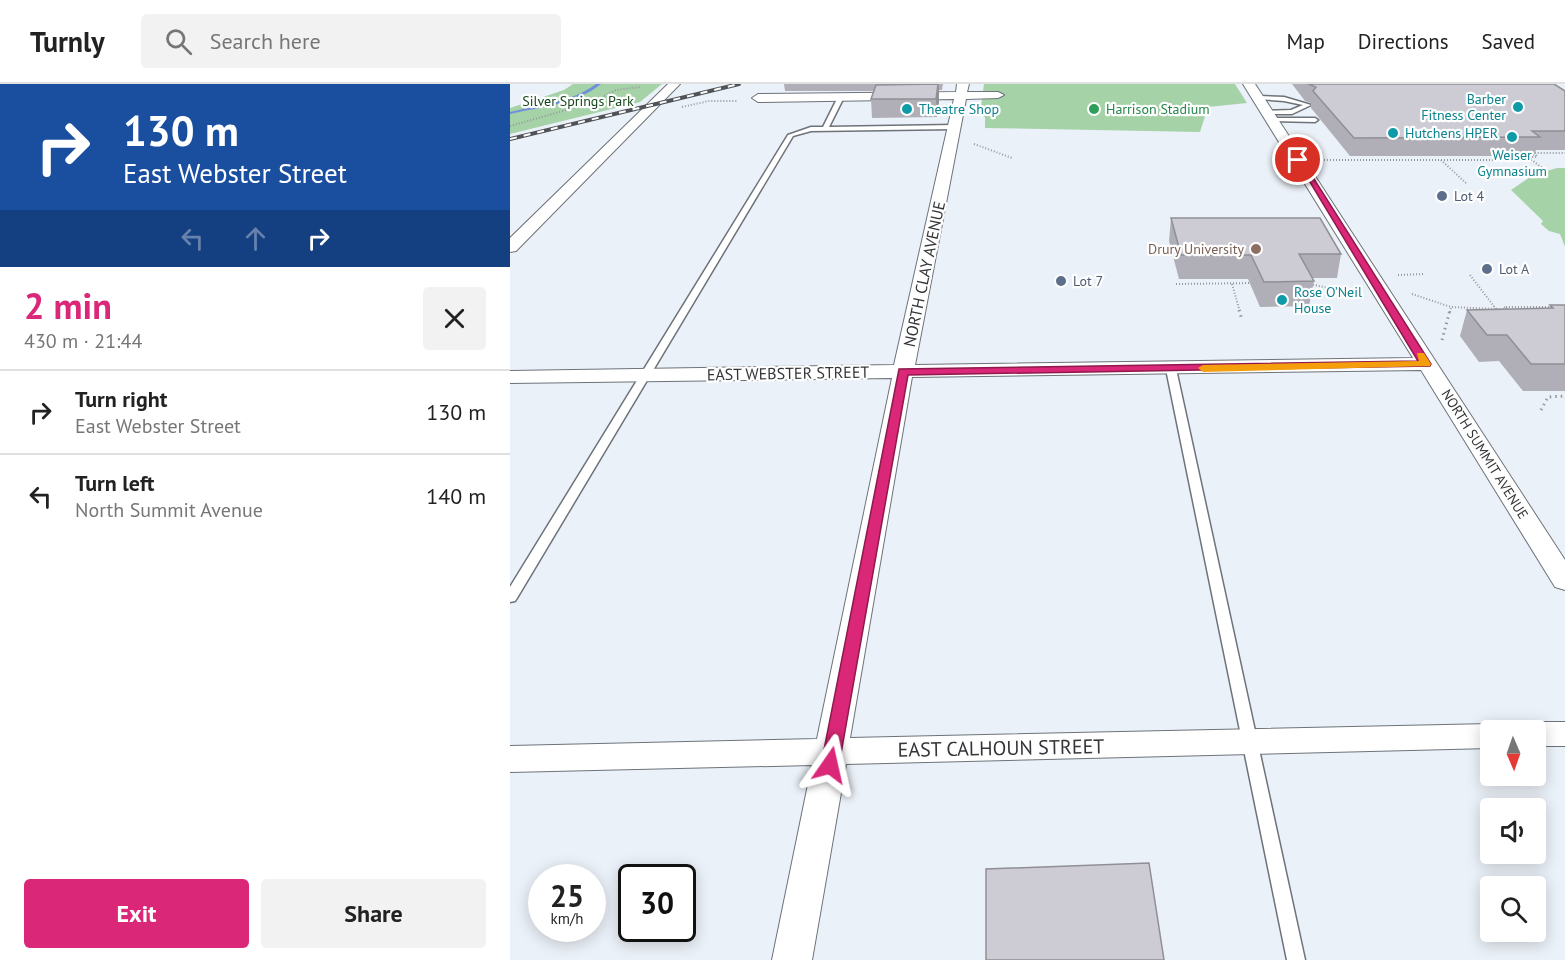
<!DOCTYPE html>
<html lang="en">
<head>
<meta charset="utf-8">
<style>
  body { margin:0; font-family:"PT Sans",sans-serif; background:#f2f2f2; color:#222; height:100vh; display:flex; flex-direction:column; font-size:22px; white-space:nowrap }
  * { box-sizing:border-box; margin:0 }
  p { font-size:20px; color:#767676 }
  .icon { flex:none; width:33px; height:33px; fill:none; stroke:currentColor; stroke-width:2; stroke-linecap:round; stroke-linejoin:round }
  .map { position:relative; flex:1; overflow:hidden }
  .drawer { display:flex; flex-direction:column; background:#fff; width:510px }
  .drawer>* { flex:none }
  .top-card { background:#1a4fa0; color:#fff; overflow:hidden }
  .needle { width:39px; rotate:178deg }
  .fabs { position:absolute; left:970px; top:636px; display:grid; gap:12px }
  .fabs a { display:grid; place-items:center; width:66px; height:66px; border-radius:6px; background:#fff; box-shadow:0 3px 15px #0003; font-size:30px }
  .speed { position:absolute; left:18px; top:780px; display:flex; gap:12px; font-size:30px; font-weight:700; text-align:center }
  .speed>* { display:grid; place-content:center; width:78px; height:78px; border-radius:50%; background:#fff; box-shadow:0 3px 15px #0003; line-height:1 }
  .speed small { font-size:15px; font-weight:400 }
  .speed .limit { border:3px solid #111; border-radius:9px; background:#fff; color:#111 }
  .pin { position:absolute; display:grid; place-items:center; width:51px; height:51px; color:#fff; margin:-26px; border:3px solid #fff; border-radius:50%; box-shadow:0 2px 6px #0007 }
  .me { position:absolute; width:66px; margin:-33px; rotate:11deg; stroke-linejoin:round; filter:drop-shadow(0 0 4px #0008) }
  .turn { display:flex; align-items:center; gap:21px; height:126px; padding:0 24px; font-size:27px }
  .turn .icon { width:78px; height:78px; stroke-width:2.5 }
  .turn b { display:block; font-size:42px; line-height:51px }
  .lanes { display:flex; align-items:center; height:57px; padding:0 24px; background:#0003; justify-content:center; gap:30px; direction:ltr }
  .lanes .off { opacity:.35 }
  .round { display:grid; place-items:center; flex:none; width:63px; height:63px; border-radius:6px; background:#f2f2f2 }
  .summary { display:flex; align-items:center; justify-content:space-between; height:102px; padding:0 24px }
  h1 { font-size:36px; font-weight:700; line-height:45px; color:#db2777 }
  .cta { display:flex; gap:12px; margin-top:auto; padding:12px 24px }
  .cta a { flex:1; height:69px; border-radius:6px; background:#db2777; color:#fff; font-size:24px; font-weight:700; line-height:69px; text-align:center }
  .cta a+a { background:#f2f2f2; color:#222 }
  ul { padding:0; list-style:none }
  li { display:flex; align-items:center; gap:18px; height:84px; padding:0 24px; border-top:2px solid #e0e0e0 }
  li div { flex:1 }
  li b { display:block; font-size:22px }
  li em { font-style:normal }
  header { display:flex; align-items:center; gap:36px; box-sizing:border-box; height:84px; padding:0 30px; background:#fff; border-bottom:2px solid #e0e0e0 }
  header strong { font-size:28px }
  nav { display:flex; gap:33px; margin-inline-start:auto; font-size:21px }
  .search { width:420px; height:54px; background:#f2f2f2; display:flex; align-items:center; gap:15px; box-sizing:border-box; padding:0 21px; border-radius:6px; color:#767676; font-size:22px }
  main { display:flex; flex:1; min-height:0 }
  .map>svg:first-child { display:block }
  .green { fill:#a6d2a8 }
  .lines { fill:none; stroke-linecap:round; stroke-linejoin:round }
  .stream { fill:#6f90da; fill-rule:evenodd }
  .service-casing { stroke:#6d7379; stroke-width:3 }
  .minor-casing { stroke:#6d7379; stroke-width:2 }
  .path-far1 { stroke:#94989d; stroke-width:2; stroke-dasharray:1 2; stroke-linecap:butt }
  .path { stroke:#94989d; stroke-width:3; stroke-dasharray:1.5 4; stroke-linecap:butt }
  .service { fill:#fff; fill-rule:evenodd }
  .minor { fill:#fff; fill-rule:evenodd }
  .rail-casing { stroke:#4f5256; stroke-width:4 }
  .rail { stroke:#fefefe; stroke-width:2; stroke-dasharray:7; stroke-linecap:butt }
  .wall { fill:#b0afb7 }
  .shaded-wall { fill:#908f95 }
  .building { fill:#cdccd5; stroke:#908f95; stroke-width:1.5 }
  .route { fill:#db2777; stroke:#8e194d; stroke-width:1.5 }
  .slow { fill:#f59e0b }
  .culture-dot { fill:#0f9aa8; stroke:#fefefe; stroke-width:2 }
  .leisure-dot { fill:#2e9e5b; stroke:#fefefe; stroke-width:2 }
  .service-dot { fill:#5c6f8a; stroke:#fefefe; stroke-width:2 }
  .education-dot { fill:#8d6e63; stroke:#fefefe; stroke-width:2 }
  .labels { text-anchor:middle; dominant-baseline:central; stroke-width:4.5; stroke-linejoin:round; paint-order:stroke }
  .far-culture-label { font-size:14px; fill:#0d838f; stroke:#fefefe; text-anchor:start }
  .far-park-label { font-size:14px; fill:#15471d; stroke:#fefefe }
  .far-leisure-label { font-size:14px; fill:#27864d; stroke:#fefefe; text-anchor:start }
  .far-service-label { font-size:14px; fill:#4e5e75; stroke:#fefefe; text-anchor:start }
  .far-education-label { font-size:14px; fill:#785e54; stroke:#fefefe; text-anchor:end }
  .far-street-label { font-size:14px; fill:#333538; stroke:#fefefe }
  .street-label { font-size:16px; fill:#333538; stroke:#fefefe }
  .near-street-label { font-size:20px; fill:#333538; stroke:#fefefe }
</style>
</head>
<body>
<header>
<strong>Turnly</strong>
<div class="search"><svg class="icon" aria-label="search" viewBox="0 0 24 24"><circle cx="10" cy="10" r="6"/><path d="M15 15l6 6"/></svg>Search here</div>
<nav><a>Map</a><a>Directions</a><a>Saved</a></nav>
</header>
<main>
<section class="drawer">
<div class="top-card">
<div class="turn"><svg class="icon" aria-label="right" viewBox="0 0 24 24"><path d="M7 20v-9h11M14 6l5 5-5 5"/></svg><div><b>130 m</b>East Webster Street</div></div>
<div class="lanes"><svg class="icon off" aria-label="left" viewBox="0 0 24 24"><path d="M17 20v-9H6M10 6l-5 5 5 5"/></svg><svg class="icon off" aria-label="ahead" viewBox="0 0 24 24"><path d="M12 20V5M6 11l6-6 6 6"/></svg><svg class="icon" aria-label="right" viewBox="0 0 24 24"><path d="M7 20v-9h11M14 6l5 5-5 5"/></svg></div>
</div>
<div class="summary"><div><h1>2 min</h1><p>430 m · 21:44</p></div><a class="round"><svg class="icon" aria-label="close" viewBox="0 0 24 24"><path d="M6 6l12 12M18 6L6 18"/></svg></a></div>
<ul>
<li><svg class="icon" aria-label="right" viewBox="0 0 24 24"><path d="M7 20v-9h11M14 6l5 5-5 5"/></svg><div><b>Turn right</b><p>East Webster Street</p></div><em>130 m</em></li>
<li><svg class="icon" aria-label="left" viewBox="0 0 24 24"><path d="M17 20v-9H6M10 6l-5 5 5 5"/></svg><div><b>Turn left</b><p>North Summit Avenue</p></div><em>140 m</em></li>
</ul>
<div class="cta"><a>Exit</a><a>Share</a></div>
</section>
<div class="map">
<svg width="1055" height="876" viewBox="0 0 1055 876">
  <rect width="100%" height="100%" fill="#ebf1f8"/>
  <path class="green" d="M63 0H152L130 18 0 50V24L54 6Z
    M474 0H725L737 19 698 23 690 48 475 44V33L470 31Z
    M1047 84H1055V163L1050 150 1039 147 1031 140 1033 137 1001 106 1023 91Z"/>
  <g class="lines">
    <path class="stream" d="M86 0H91C67 20 30 23 0 30V28C29 21 62 18 86 0Z"/>
    <defs>
      <path id="service" d="M331 11 334 13 319 43 444 41 447 43 444 45 301 47 283 52 7 514 5 517 0 518V503L278 51 301 43H313L328 13Z
        M749 12 774 13 801 21 782 30H757L755 27 781 26 793 21 774 17 747 15Z
        M763 34H805L808 36 805 38 761 37Z
        M661 282 666 285 795 876H777L656 285Z"/>
      <path id="minor" d="M158 0H170L6 167 0 168V154Z
        M447 0H459L457 8H488L494 11 488 14 456 15 405 281 903 274 733 0H745L1055 476V506L1045 503 911 286 402 293 340 654 981 640 994 646H981V664L336 680 302 876H262L302 681 0 688V662L307 655 382 294 0 299V287L384 281 444 15 248 18 242 14 248 10 446 8Z
        M1026 638H1055V662H1026V646H1012L1015 641Z"/>
    </defs>
    <use href="#service" class="service-casing"/>
    <use href="#minor" class="minor-casing"/>
    <path class="path-far1" d="M172 23 199 17H227
      M0 42 81 19 106 6 130 3
      M464 60 502 74
      M1021 75 1019 73H1027L1025 69H1055
      M814 76H1022L1032 84
      M931 76 956 99
      M888 191 914 190
      M960 191 986 225
      M666 200 744 199
      M722 200 730 228
      M800 200 845 210
      M902 210 941 223 987 225
      M940 228 941 223
      M989 228 987 225H998L994 223H1042"/>
    <path class="path" d="M729 226 732 236
      M932 256 940 226
      M1031 326 1038 313 1055 312"/>
    <use href="#service" class="service"/>
    <use href="#minor" class="minor"/>
    <defs>
      <path id="rail" d="M0 55 229 0"/>
    </defs>
    <use href="#rail" class="rail-casing"/>
    <use href="#rail" class="rail"/>
  </g>
  <path class="wall" d="M274 0H433L432 6H429V17L427 33 362 34 361 15 364 7H275Z
    M782 0H1044L1055 7V66H1026L1024 72H840L801 24V19L795 17Z
    M661 134 831 170 827 194H802L804 197 799 222 750 223 738 195H669L659 157Z
    M1040 221H1055V307H1013L989 277 969 278 950 252 957 226 1039 225Z"/>
  <path class="shaded-wall" d="M429 0V17L427 33 426 15Z"/>
  <path class="building" d="M428 0 426 15H361L366 1Z
    M798 0H1044L1055 7V47H1022L1030 53 844 54 803 7 806 3Z
    M661 134H810L831 170H789L804 197 754 198 741 171H671Z
    M1040 221H1055V280H1021L997 251H977L957 226 1043 224Z
    M639 779 654 876H476V785Z"/>
  <path class="route" d="M786 75 792 76 921 280 920 282 398 291 329 681 326 686H314L311 681 389 285 908 277Z"/>
  <path class="slow" d="M907 269H914L921 280 920 282 693 288 688 284 693 281 909 277Z"/>
  <g class="culture-dot">
    <circle cx="1008" cy="23" r="6"/>
    <circle cx="397" cy="25" r="6"/>
    <circle cx="883" cy="49" r="6"/>
    <circle cx="1002" cy="53" r="6"/>
    <circle cx="772" cy="216" r="6"/>
  </g>
  <circle class="leisure-dot" cx="584" cy="25" r="6"/>
  <g class="service-dot">
    <circle cx="932" cy="112" r="6"/>
    <circle cx="977" cy="185" r="6"/>
    <circle cx="551" cy="197" r="6"/>
  </g>
  <circle class="education-dot" cx="746" cy="165" r="6"/>
  <g class="labels">
    <g class="far-culture-label">
      <text x="996" y="15" text-anchor="end">Barber<tspan x="996" dy="16">Fitness Center</tspan></text>
      <text x="409" y="25">Theatre Shop</text>
      <text x="895" y="49">Hutchens HPER</text>
      <text x="1002" y="71" text-anchor="middle">Weiser<tspan x="1002" dy="16">Gymnasium</tspan></text>
      <text x="784" y="208">Rose O’Neil<tspan x="784" dy="16">House</tspan></text>
    </g>
    <g class="far-park-label">
      <text x="68" y="17">Silver Springs Park</text>
    </g>
    <g class="far-leisure-label">
      <text x="596" y="25">Harrison Stadium</text>
    </g>
    <g class="far-service-label">
      <text x="944" y="112">Lot 4</text>
      <text x="989" y="185">Lot A</text>
      <text x="563" y="197">Lot 7</text>
    </g>
    <g class="far-education-label">
      <text x="734" y="165">Drury University</text>
    </g>
    <g class="far-street-label">
      <text transform="translate(975 370) rotate(58)">NORTH SUMMIT AVENUE</text>
    </g>
    <g class="street-label">
      <text transform="translate(414 190) rotate(-78)">NORTH CLAY AVENUE</text>
      <text transform="translate(278 289) rotate(-1)">EAST WEBSTER STREET</text>
    </g>
    <g class="near-street-label">
      <text transform="translate(491 664) rotate(-1)">EAST CALHOUN STREET</text>
    </g>
  </g>
</svg>
<div class="fabs">
<a><svg class="needle" viewBox="-14 -14 28 28"><path d="M0-13l5 13h-10z" fill="#e53935"/><path d="M0 13l5-13h-10z" fill="#767676"/></svg></a>
<a><svg class="icon" aria-label="sound" viewBox="0 0 24 24"><path d="M4 9h4l5-4v14l-5-4H4zM17 9q2 3 0 6"/></svg></a>
<a><svg class="icon" aria-label="search" viewBox="0 0 24 24"><circle cx="10" cy="10" r="6"/><path d="M15 15l6 6"/></svg></a>
</div>
<div class="speed"><div>25<small>km/h</small></div><div class="limit">30</div></div>
<div class="pin" style="left:788px;top:76px;background:#d93025"><svg class="icon" aria-label="arrive" viewBox="0 0 24 24"><path d="M6 21V4h12l-3 4 3 4H6"/></svg></div>
<svg class="me" style="left:320px;top:681px" viewBox="-20 -20 40 40"><path d="M0-17L14 15 0 8-14 15z" fill="#db2777" stroke="#fff" stroke-width="4"/></svg>
</div>
</main>
</body>
</html>
